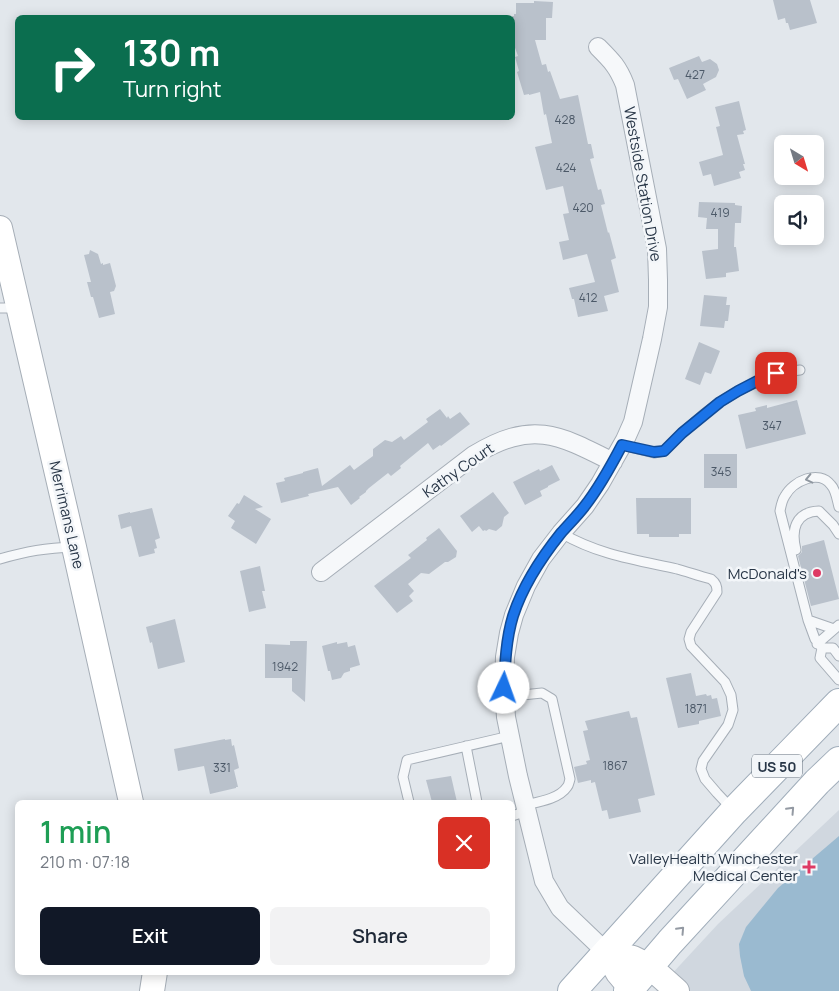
<!DOCTYPE html>
<html lang="en">
<head>
<meta charset="utf-8">
<style>
  body { margin:0; font-family:Manrope,sans-serif; background:#f2f2f3; color:#1f2937; height:100vh; display:flex; flex-direction:column; font-size:19px; white-space:nowrap }
  * { box-sizing:border-box; margin:0 }
  p { font-size:16px; color:#747a83 }
  .icon { flex:none; width:28px; height:28px; fill:none; stroke:currentColor; stroke-width:2; stroke-linecap:round; stroke-linejoin:round }
  .map { position:relative; flex:1; overflow:hidden }
  .side { position:absolute; left:15px; top:800px; width:500px; height:175px; display:flex; flex-direction:column; background:#fff; border-radius:8px; box-shadow:0 2px 12px #0003 }
  .side>* { flex:none }
  .top-card { position:absolute; left:15px; top:15px; width:500px; height:105px; border-radius:8px; box-shadow:0 2px 12px #0003; background:#0b6e4f; color:#fff; overflow:hidden }
  .needle { width:32px; rotate:142deg }
  .controls { position:absolute; left:774px; top:135px; display:grid; gap:10px }
  .controls a { display:grid; place-items:center; width:50px; height:50px; border-radius:8px; background:#fff; box-shadow:0 2px 12px #0003; font-size:25px }
  .pin { position:absolute; display:grid; place-items:center; width:42px; height:42px; color:#fff; margin:-21px; border-radius:10px; box-shadow:0 2px 8px #0006 }
  .me { position:absolute; width:55px; margin:-28px; rotate:3deg; stroke-linejoin:round; filter:drop-shadow(0 0 4px #0008) }
  .turn { display:flex; align-items:center; gap:18px; height:105px; padding:0 25px; font-size:22px }
  .turn .icon { width:65px; height:65px; stroke-width:2.5 }
  .turn b { display:block; font-size:35px; line-height:42px }
  .round { display:grid; place-items:center; flex:none; width:52px; height:52px; border-radius:8px; background:#f2f2f3 }
  .head { display:flex; align-items:center; justify-content:space-between; height:85px; padding:0 25px }
  h1 { font-size:30px; font-weight:600; line-height:38px; color:#1e9e55 }
  .primary-button { display:flex; gap:10px; margin-top:auto; padding:10px 25px }
  .primary-button a { flex:1; height:58px; border-radius:8px; background:#111827; color:#fff; font-size:20px; font-weight:600; line-height:58px; text-align:center }
  .primary-button a+a { background:#f2f2f3; color:#1f2937 }
  .map>svg:first-child { display:block }
  .built { fill:#d0d7df }
  .water { fill:#9abad0 }
  .building { fill:#b9c1cb }
  .lines { fill:none; stroke-linecap:round; stroke-linejoin:round }
  .lane-casing { stroke:#a6aeb7; stroke-width:11 }
  .street-casing { stroke:#a6aeb7; stroke-width:20 }
  .secondary-casing { stroke:#a6aeb7; stroke-width:26 }
  .primary-casing { stroke:#a0adba; stroke-width:30 }
  .lane { stroke:#f6f8fa; stroke-width:9 }
  .street { stroke:#f6f8fa; stroke-width:18 }
  .secondary { stroke:#fff; stroke-width:24 }
  .primary { stroke:#fff; stroke-width:28 }
  .oneway { stroke:#8f97a0 }
  .oneway2 { stroke:#949aa3 }
  .route-casing { stroke:#114b97; stroke-width:12 }
  .route { stroke:#1a73e8; stroke-width:9 }
  .poi-dot { fill:#de3a64; stroke:#f3f6f9; stroke-width:2 }
  .labels { text-anchor:middle; dominant-baseline:central; stroke-width:5; stroke-linejoin:round; paint-order:stroke }
  .number-label { font-size:12px; fill:#4c5968 }
  .shield { fill:#f3f6f9; stroke:#65707c; stroke-width:1 }
  .shield-label { font-size:14px; font-weight:bold; fill:#283647 }
  .street-label { font-size:15px; fill:#283647; stroke:#f3f6f9 }
  .poi-label { font-size:15px; fill:#283647; stroke:#f3f6f9; text-anchor:end }
</style>
</head>
<body>
<div class="map">
<svg width="839" height="991" viewBox="0 0 839 991">
  <rect width="100%" height="100%" fill="#e2e7ec"/>
  <path class="built" d="M839 810V991H656L718 924Z"/>
  <path class="water" d="M839 836V991H751L744 976 740 956 739 944 746 927 778 888Z"/>
  <path class="building" d="M773 0H810L817 23 790 30 788 23H786L785 18 778 20Z
    M534 1 553 2 552 18H546V40H535L542 65 546 64 548 72 550 71 560 99 578 95 588 144H591L594 158 590 159 598 190 601 189 605 204 601 205 608 233 609 232 616 258 611 260 619 292 604 296 608 311 578 317 574 299H572L569 288 595 282 587 254 563 260 559 242 569 240 563 214 569 213 563 186 546 190 535 147 552 143 546 114 544 115 540 92 529 95V94L524 95 517 72 519 71 515 57 518 56 514 45 515 33 512 28V16H514V14H516V3H534Z
    M699 56 702 62 710 59 717 64 719 70 716 77 703 84 706 90 687 99 678 79 674 80 669 68Z
    M739 101 746 130 743 131 744 134 737 135 745 164H743L745 170 739 172 741 178 714 186 711 174 703 176 699 162 723 155 716 127 720 126 715 107Z
    M699 202 735 203V205L742 206 741 223H735L734 247H736L739 271 726 273V277L706 279 702 251 718 249V229H706L707 218 698 217Z
    M90 250 98 254 101 264 103 263V265L110 263 116 286 114 291 110 292 115 314 99 318 93 297H91L87 282H91L84 255 89 254Z
    M704 295 727 297 726 305H730L728 321H725L724 328 700 326Z
    M699 342 720 351 711 374 705 372 700 385 685 379Z
    M797 400 806 434 746 449 738 415 756 411 755 408 767 405V408Z
    M440 409 447 418 448 416 450 419 460 412 470 424 441 446 440 445 433 450 428 443 400 466 401 468 391 476 388 473 369 488 366 491V492L359 497 360 498 351 505 338 487 308 494 309 496 281 503 276 483 285 481 284 478 303 473V472L318 468 322 486 350 465 354 470 373 456V449L385 440 392 442 401 436 404 440 428 422 426 419Z
    M704 454H737V488H704Z
    M552 465 560 480 548 486V487L540 491 542 496 525 505 513 482 539 469 540 471Z
    M493 492 509 513 504 517 502 526 496 531 489 529 486 531 485 530 483 531 479 526 472 532 460 516Z
    M244 495 263 507 255 509 271 519 256 544 231 528 235 521 228 516 237 503 239 504Z
    M636 498H691V534H679V537H649V534H637Z
    M152 508 160 538 155 540 157 548 154 549 155 553 139 557 131 526 121 529 118 515 130 512V513Z
    M439 528 457 551 456 557 448 562H445L429 574 421 573 408 584 414 591 409 596 413 601 397 613 374 586 411 558 408 555 427 540 426 538Z
    M824 540 839 599 811 606 798 556 802 552V546Z
    M260 566 265 591H262L266 608 249 612 240 571Z
    M175 619 185 662 158 669 152 642 150 643 146 627Z
    M290 641H307L305 702 292 691V678H265V644L290 645Z
    M337 642V644L347 642 348 647 355 645 360 665 350 668V671L344 673 341 678 332 680 330 671H328L322 646Z
    M691 673 696 696 706 694 707 696 711 695 712 699 717 698 721 716 699 721V724L678 728 666 678Z
    M629 711 631 718 637 717 655 795 638 799 641 812 609 819 607 810 602 811 595 782 591 783V780L578 783 574 767 587 764 586 761 590 760 583 731 588 730 585 721Z
    M225 739V740L231 739 232 746 234 745 239 768 234 770 238 787H236V788L210 794 204 766 178 771 174 749Z
    M451 776 457 802H432L426 780Z"/>
  <g class="lines">
    <defs>
      <path id="lane" d="M0 308H16
        M622 445 654 453 664 451 682 433 704 414 720 402 738 391 776 373 800 370
        M561 533C599 555 636 560 677 569 688 572 699 576 711 579 716 583 717 586 717 592L691 632 689 639 691 646 725 682 731 695 733 710 728 725 703 761 701 769 705 779 717 793 732 809
        M796 550C791 530 795 512 819 511L833 525 839 534
        M0 559C27 551 46 548 74 547
        M808 620 815 639 822 648H833L839 656
        M834 629 808 620 780 511C781 506 782 500 785 496 793 481 819 469 831 485 836 490 837 500 839 507
        M817 644 839 625
        M822 648 820 658 839 680
        M504 697 542 693 552 699 570 779C569 782 569 785 567 787 559 799 538 802 525 805
        M466 746 477 802
        M409 802 403 777 407 760 510 736
        M512 816 527 811"/>
      <path id="street" d="M598 47C612 61 618 67 625 85L657 249 658 280V307L652 339 633 422 625 440 600 484 585 506 561 533 541 559 526 586 514 615 509 633 505 657 504 688 506 717 518 776 544 881 560 908 606 952
        M321 572 474 455C532 420 558 434 613 462"/>
      <path id="secondary" d="M0 228 74 547 131 802
        M606 952 633 958 649 966 677 991
        M606 952 618 973 633 991
        M152 991 155 972"/>
      <path id="primary" d="M572 991 734 811 839 703
        M628 991 670 942 817 782 839 761"/>
    </defs>
    <use href="#lane" class="lane-casing"/>
    <use href="#street" class="street-casing"/>
    <use href="#secondary" class="secondary-casing"/>
    <use href="#primary" class="primary-casing"/>
    <use href="#lane" class="lane"/>
    <use href="#street" class="street"/>
    <use href="#secondary" class="secondary"/>
    <use href="#primary" class="primary"/>
  </g>
  <defs><path id="oneway-chevron" d="M-2-3.5L2.5 0L-2 3.5" fill="none" stroke-width="1.6" stroke-linecap="round" stroke-linejoin="round" transform="scale(1.25)"/></defs>
  <use class="oneway" href="#oneway-chevron" transform="translate(809 479) rotate(167)"/>
  <g class="oneway2">
    <use href="#oneway-chevron" transform="translate(791 810) rotate(-47)"/>
    <use href="#oneway-chevron" transform="translate(681 930) rotate(-47)"/>
  </g>
  <g class="lines">
    <defs>
      <path id="route" d="M504 688C505 664 506 639 513 616 523 585 541 558 561 533 569 524 577 516 584 507 599 488 611 466 622 445L654 452 664 451 682 433 720 402 738 391 763 378 776 373"/>
    </defs>
    <use href="#route" class="route-casing"/>
    <use href="#route" class="route"/>
  </g>
  <g class="poi-dot">
    <circle cx="817" cy="573" r="5"/>
    <path d="M806.5 859.5h5v5h5v5h-5v5h-5v-5h-5v-5h5z"/>
  </g>
  <g class="labels">
    <g class="number-label">
      <text x="695" y="74">427</text>
      <text x="565" y="119">428</text>
      <text x="566" y="167">424</text>
      <text x="583" y="207">420</text>
      <text x="720" y="212">419</text>
      <text x="588" y="297">412</text>
      <text x="772" y="425">347</text>
      <text x="721" y="471">345</text>
      <text x="285" y="666">1942</text>
      <text x="696" y="708">1871</text>
      <text x="615" y="765">1867</text>
      <text x="222" y="767">331</text>
    </g>
    <rect class="shield" x="752" y="754.5" width="50" height="23" rx="4"/>
    <g class="shield-label">
      <text x="777" y="766">US 50</text>
    </g>
    <g class="street-label">
      <text transform="translate(643 184) rotate(80)">Westside Station Drive</text>
      <text transform="translate(458 470) rotate(-35)">Kathy Court</text>
      <text transform="translate(67 515) rotate(77)">Merrimans Lane</text>
    </g>
    <g class="poi-label">
      <text x="807" y="573">McDonald's</text>
      <text x="798" y="858">ValleyHealth Winchester<tspan x="798" dy="17">Medical Center</tspan></text>
    </g>
  </g>
</svg>
<div class="controls">
<a><svg class="needle" viewBox="-14 -14 28 28"><path d="M0-13l5 13h-10z" fill="#e53935"/><path d="M0 13l5-13h-10z" fill="#747a83"/></svg></a>
<a><svg class="icon" aria-label="sound" viewBox="0 0 24 24"><path d="M4 9h4l5-4v14l-5-4H4zM17 9q2 3 0 6"/></svg></a>
</div>
<div class="pin" style="left:776px;top:373px;background:#d93025"><svg class="icon" aria-label="arrive" viewBox="0 0 24 24"><path d="M6 21V4h12l-3 4 3 4H6"/></svg></div>
<svg class="me" style="left:504px;top:688px" viewBox="-20 -20 40 40"><circle r="19" fill="#fff"/><path d="M0-13L10 11 0 6-10 11z" fill="#1a73e8"/></svg>
<div class="top-card">
<div class="turn"><svg class="icon" aria-label="right" viewBox="0 0 24 24"><path d="M7 20v-9h11M14 6l5 5-5 5"/></svg><div><b>130 m</b>Turn right</div></div>
</div>
<section class="side">
<div class="head"><div><h1>1 min</h1><p>210 m · 07:18</p></div><a class="round" style="background:#d93025;color:#fff"><svg class="icon" aria-label="close" viewBox="0 0 24 24"><path d="M6 6l12 12M18 6L6 18"/></svg></a></div>
<div class="primary-button"><a>Exit</a><a>Share</a></div>
</section>
</div>
</body>
</html>
